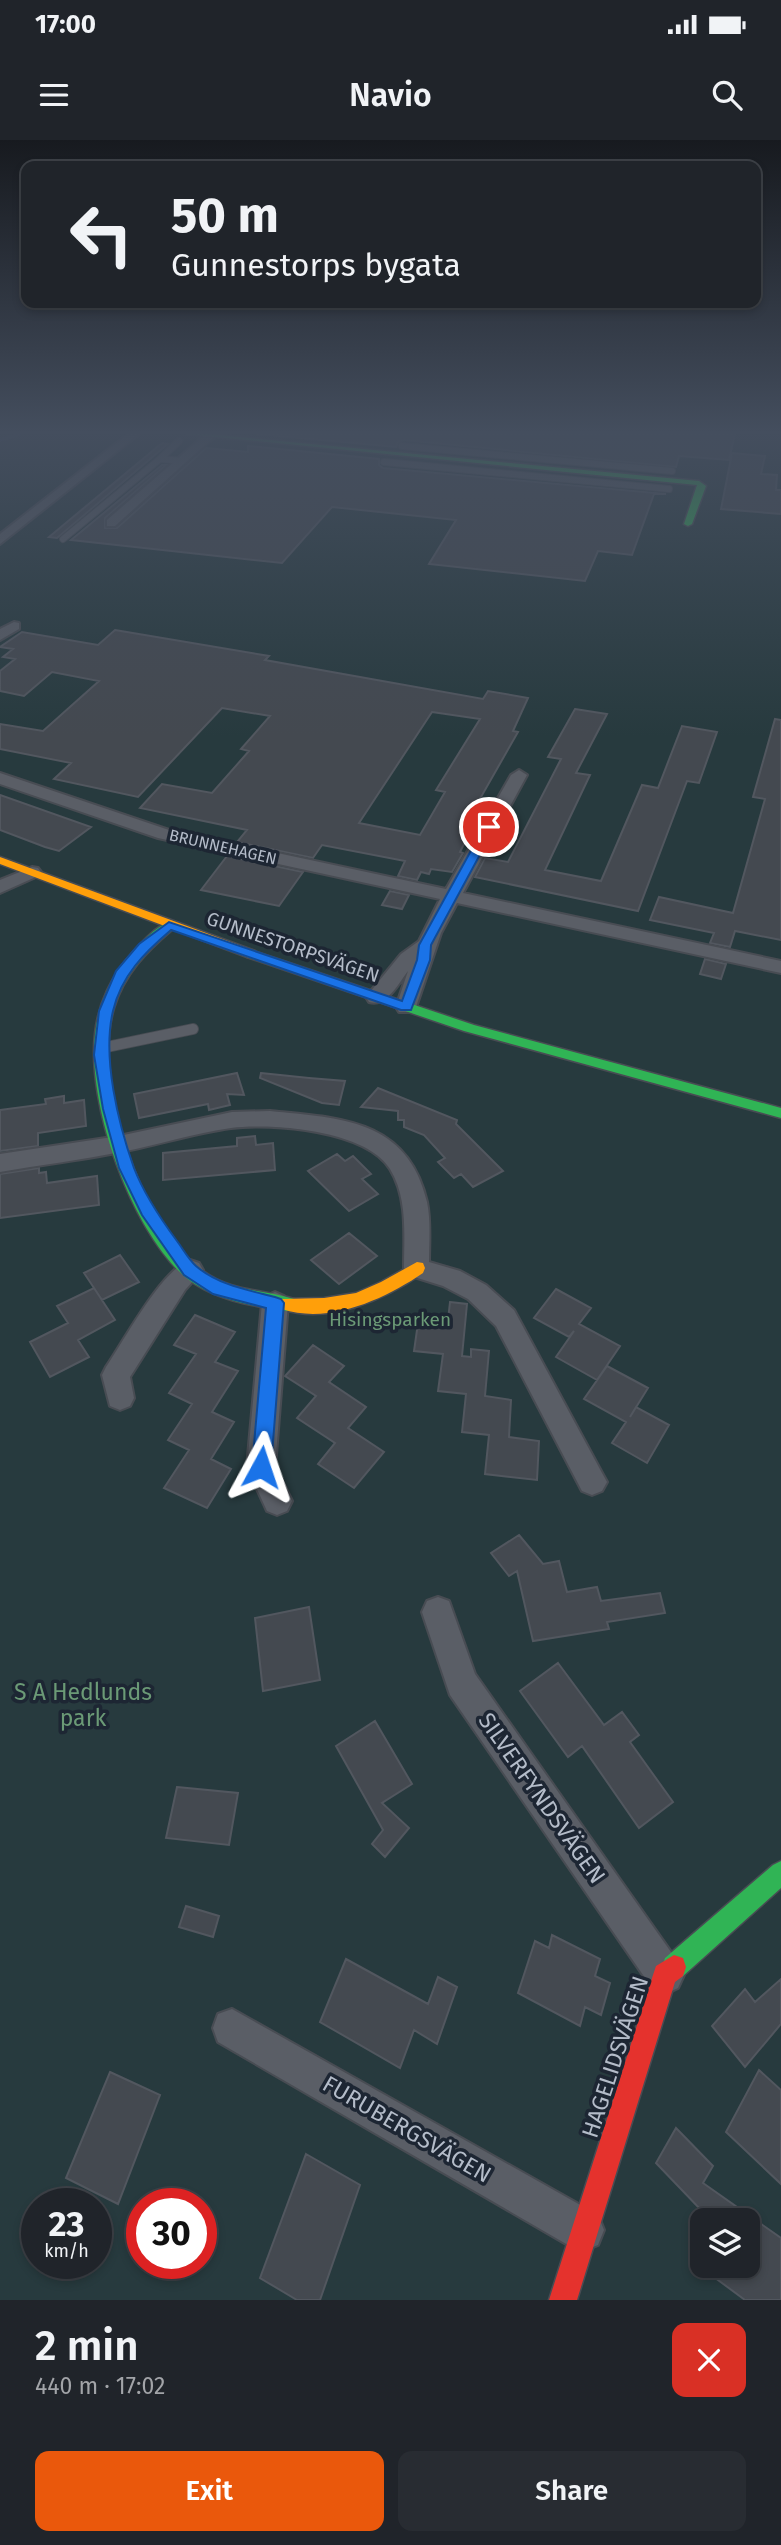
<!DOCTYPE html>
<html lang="en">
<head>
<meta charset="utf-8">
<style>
  body { margin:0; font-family:"Fira Sans",sans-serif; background:#282c32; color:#f1f3f6; height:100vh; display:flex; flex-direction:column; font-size:26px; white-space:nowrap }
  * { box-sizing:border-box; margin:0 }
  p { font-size:23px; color:#a2a4a8 }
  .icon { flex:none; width:38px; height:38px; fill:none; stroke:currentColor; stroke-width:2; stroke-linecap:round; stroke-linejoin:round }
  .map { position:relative; height:2160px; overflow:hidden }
  .side { display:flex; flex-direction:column; background:#20242a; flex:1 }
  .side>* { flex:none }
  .top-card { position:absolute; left:21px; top:21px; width:740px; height:147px; border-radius:14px; box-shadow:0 4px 10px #0003,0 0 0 2px #3d4147; background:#20242a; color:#f1f3f6; overflow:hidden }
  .fabs { position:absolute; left:690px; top:2068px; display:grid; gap:14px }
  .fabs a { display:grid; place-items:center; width:70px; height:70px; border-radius:14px; background:#20242a; box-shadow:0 4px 10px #0003,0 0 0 2px #3d4147; font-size:35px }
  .speed { position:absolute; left:21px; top:2048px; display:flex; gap:14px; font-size:35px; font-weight:700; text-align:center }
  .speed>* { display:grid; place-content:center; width:91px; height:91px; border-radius:50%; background:#20242a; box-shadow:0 4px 10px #0003,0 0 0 2px #3d4147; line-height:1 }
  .speed small { font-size:18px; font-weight:400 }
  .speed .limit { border:10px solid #d22; background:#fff; color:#111 }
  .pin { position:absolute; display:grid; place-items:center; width:60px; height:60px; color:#fff; margin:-30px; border:4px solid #fff; border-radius:50%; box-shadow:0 2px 7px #0007 }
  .me { position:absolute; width:77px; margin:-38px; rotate:5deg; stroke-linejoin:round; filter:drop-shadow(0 0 5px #0008) }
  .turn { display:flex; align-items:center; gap:24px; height:147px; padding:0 35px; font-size:32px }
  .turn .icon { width:91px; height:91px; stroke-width:2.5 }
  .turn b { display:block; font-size:49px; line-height:60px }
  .round { display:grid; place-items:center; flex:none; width:74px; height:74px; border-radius:14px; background:#282c32 }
  .summary { display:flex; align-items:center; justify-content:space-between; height:119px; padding:0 35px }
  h1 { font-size:42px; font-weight:600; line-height:52px }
  .cta { display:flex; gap:14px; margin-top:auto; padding:14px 35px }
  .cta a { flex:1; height:80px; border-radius:14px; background:#ea580c; color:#fff; font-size:28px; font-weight:600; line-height:80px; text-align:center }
  .cta a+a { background:#282c32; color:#f1f3f6 }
  .status { display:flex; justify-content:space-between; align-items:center; height:49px; padding:0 35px; background:#20242a; direction:ltr }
  .status svg { height:19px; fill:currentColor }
  header { display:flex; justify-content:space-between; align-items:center; height:91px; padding:0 35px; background:#20242a; font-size:32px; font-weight:600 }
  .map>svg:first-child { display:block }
  .green { fill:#273a3e; fill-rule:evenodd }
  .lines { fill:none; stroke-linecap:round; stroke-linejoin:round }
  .stream { stroke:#384963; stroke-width:3.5 }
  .building { fill:#444950; stroke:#52575f; stroke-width:2; fill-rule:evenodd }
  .lane-far1-casing { stroke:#484c53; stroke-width:8 }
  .lane-casing { stroke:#484c53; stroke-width:12 }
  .street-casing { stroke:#484c53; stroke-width:4 }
  .fast-casing { stroke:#484c53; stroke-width:3 }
  .slow-casing { stroke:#484c53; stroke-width:3 }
  .jam-casing { stroke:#484c53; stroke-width:3 }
  .lane-far1 { stroke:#5a5e66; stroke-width:6 }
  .lane { stroke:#5a5e66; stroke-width:10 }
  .street { fill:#5a5e66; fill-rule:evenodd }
  .fast { fill:#30b455; fill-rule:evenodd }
  .slow { fill:#ff9f0a; fill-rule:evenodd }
  .jam { fill:#e5322d; fill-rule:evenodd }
  .route { fill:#1a73e8; stroke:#114b97; stroke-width:2 }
  .labels { text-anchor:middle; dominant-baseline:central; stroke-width:7; stroke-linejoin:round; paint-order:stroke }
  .far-street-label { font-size:16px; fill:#b4bcc9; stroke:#1d2633 }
  .street-label { font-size:19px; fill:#b4bcc9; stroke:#1d2633 }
  .park-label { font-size:19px; fill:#6b9a76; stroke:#1d2633 }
  .near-park-label { font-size:23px; fill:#6b9a76; stroke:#1d2633 }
  .near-street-label { font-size:23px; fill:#b4bcc9; stroke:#1d2633 }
</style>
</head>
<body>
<div class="status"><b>17:00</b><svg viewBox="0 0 49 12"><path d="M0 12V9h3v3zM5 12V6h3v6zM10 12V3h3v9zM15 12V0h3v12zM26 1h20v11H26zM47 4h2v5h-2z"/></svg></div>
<header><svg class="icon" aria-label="menu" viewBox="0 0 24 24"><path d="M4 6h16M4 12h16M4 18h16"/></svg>Navio<svg class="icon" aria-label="search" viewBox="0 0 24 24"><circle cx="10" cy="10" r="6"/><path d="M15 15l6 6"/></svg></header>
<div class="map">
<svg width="781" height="2160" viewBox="0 0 781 2160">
  <rect width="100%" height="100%" fill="#2a3038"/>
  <path class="green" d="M0 294H781V2160H0ZM37 2063H96V2123H37ZM142 2063H201V2123H142ZM702 2081H747V2126H702Z"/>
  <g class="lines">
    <path class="stream" d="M0 300 20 294"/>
  </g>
  <path class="building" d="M257 294H735L729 320 679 316 676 327 403 300 398 302 396 307Z
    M162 303 168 304 57 398 49 397Z
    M248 306 379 319V325L383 328 666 354H654L632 415 598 411 585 441 429 424 456 380 332 367 282 423 71 400 162 325H166L105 378V388H117L206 308 248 312Z
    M732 313 765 316 761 334 777 335 776 350H781V374L721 369Z
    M115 490 269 516 265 520 483 559 488 551 528 558 513 591 518 592 477 664 485 666 466 700 460 712 463 713 452 732 431 729 429 734 421 732 417 740 398 736 405 721 322 705 313 718 237 702 247 690 140 668 162 644 212 653 249 611 241 609 270 576 222 568 138 657 54 639 71 623 0 609V584L43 591 99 541 52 532 24 556 0 551V531L15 519 3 517 13 509 0 507 22 492 98 505ZM432 572 480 579 436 650 445 652 420 695 359 683Z
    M575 569 607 574 576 633 590 635 545 730 601 741 642 645 658 648 682 586 717 592 699 643 687 641 638 771 475 737 485 718 508 722 561 619 548 617Z
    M775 579 781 580V800L735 791 730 807 710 803 714 793 650 780 659 757 733 773 765 659 753 657Z
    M0 655 91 687 59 711 45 707 0 690Z
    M227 716 303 732 279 766 201 750Z
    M390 751 409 755 402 769 382 765Z
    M705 819 726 824 721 839 700 834Z
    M237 933 244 955 227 954 230 965 209 970 208 964 139 978 134 954Z
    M261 933 309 938 345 941 339 965 322 963 260 938Z
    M378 948 457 980 456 984 503 1031 473 1047 461 1034 454 1038 438 1022 445 1018 424 995 404 987V980H398V971L361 967Z
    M64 956V963L84 960 86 986 38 993V1006L0 1011V970L46 964 45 959Z
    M255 996 256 1005 273 1003 275 1030 163 1040V1013L237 1006V998Z
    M337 1014 345 1021 353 1016 371 1034 362 1039 378 1054 349 1071 308 1031Z
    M39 1028V1033L46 1032 47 1043 97 1036 99 1065 0 1078V1034Z
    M349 1093 377 1116 339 1144 311 1120Z
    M120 1115 139 1142 102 1160 84 1133Z
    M94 1148 115 1180 78 1200 89 1217 50 1237 30 1202 68 1183 57 1166Z
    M556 1149 591 1168 579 1184 620 1206 597 1240 556 1217 574 1191 569 1197 534 1178Z
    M450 1162 467 1164 462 1216 471 1217V1209L489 1211 485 1256 511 1260 509 1297 539 1301 537 1340 485 1334 489 1295 462 1292 466 1254 438 1251 443 1214 414 1211 419 1176 448 1180Z
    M195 1175 235 1192 215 1222 238 1231 212 1272 234 1282 211 1319 231 1329 207 1368 164 1348 189 1310 168 1300 192 1264 169 1253 196 1214 174 1205Z
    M313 1205 344 1226 329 1242 366 1267 348 1288 384 1312 354 1348 318 1324 335 1303 297 1278 316 1256 285 1236Z
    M607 1226 648 1248 630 1277 636 1267 669 1285 647 1323 612 1303 626 1282 584 1259Z
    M519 1395 543 1424 559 1421 567 1452 597 1447 601 1461 660 1453 665 1473 607 1482 609 1489 533 1501 517 1431 509 1436 491 1413Z
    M309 1467 320 1540 263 1551 255 1478Z
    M558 1523 604 1585 622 1572 639 1595 630 1602 673 1662 639 1688 582 1606 568 1617 520 1551Z
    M375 1581 412 1644 382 1663 409 1688 385 1717 372 1704 383 1690 336 1606Z
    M177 1647 238 1653 229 1705 166 1698Z
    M186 1766 219 1776 213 1797 179 1787Z
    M552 1795 600 1819 595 1836 610 1843 601 1875 585 1867 580 1886 518 1853 535 1801 549 1808Z
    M346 1819 428 1864 438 1837 457 1847 437 1904 414 1890 400 1928 320 1882Z
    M781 1839V1884L745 1927 712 1886 745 1849 755 1862Z
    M759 1930 781 1950V2044L726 1992Z
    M110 1932 160 1955 118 2064 66 2038Z
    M676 1988 713 2026 703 2043 781 2098V2160H745L699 2126H747V2081H699L702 2071 656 2023Z
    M306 2014 360 2045 320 2160H297L260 2138Z"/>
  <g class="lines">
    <defs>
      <path id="lane-far1" d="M402 306 672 331
        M160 319 179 301
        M384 322 669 349
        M63 399 160 319 182 321"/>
      <path id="lane" d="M102 908 193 889"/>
      <path id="street" d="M128 294H139L0 404V394Z
        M206 294 215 296 115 386H107V380Z
        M14 482 19 483V489L0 500V489Z
        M519 630 527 635 463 753 781 821V833L457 763 441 793 416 867 413 872H399L396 867 408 831C398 844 387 867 369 862L366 857 401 814 419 801 440 759 158 698 0 644V633L169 690 446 749 511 635Z
        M32 727 38 728 41 732 38 736 0 753V740Z
        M270 971C340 978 408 979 427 1062 431 1081 429 1103 429 1122L460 1131 486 1145 514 1170 602 1333 607 1342 602 1351 592 1355 582 1351 496 1186 468 1159 443 1146 408 1135 404 1128C404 1096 408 1058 390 1029 366 990 272 983 231 988 194 993 158 1005 121 1012 81 1020 40 1025 0 1032V1014L119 996 232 972Z
        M190 1120 199 1123 203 1130 185 1150 130 1237 134 1258 130 1266 120 1270 110 1266 102 1235 106 1227C124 1201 162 1129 190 1120Z
        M275 1152 284 1156 288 1163 275 1327 292 1361 287 1371 277 1375 267 1371 247 1327 262 1163 266 1156Z
        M438 1457 449 1461 475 1534 678 1822 684 1835 678 1848 665 1854 652 1848 450 1555 422 1472 427 1461Z
        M232 1869 598 2075 604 2090 598 2105 583 2111 568 2105 218 1902 213 1888 218 1874Z"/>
      <path id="fast" d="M186 294H208L699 341 706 346 692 384 688 386 684 384 697 345Z
        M169 782 173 783V789C147 811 124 834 114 868 92 941 141 1087 203 1131 231 1152 263 1149 294 1159L296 1164 294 1169 288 1171C253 1166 211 1160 183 1135 130 1086 87 965 95 894 98 864 112 835 132 813 142 802 155 787 169 782Z
        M251 810 474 885 781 968V978L464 891 247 817 245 814Z
        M781 1721V1748L683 1836 674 1839 665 1836 662 1827 665 1818 773 1725Z"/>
      <path id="slow" d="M0 717 255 811 257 814 251 818 247 817 0 724Z
        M417 1122 423 1123 425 1128 423 1133C385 1159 329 1185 282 1169L280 1164 282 1159 324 1158 356 1153 381 1142Z"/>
      <path id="jam" d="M674 1815 683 1818 686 1827 683 1836 675 1842 577 2160H549L653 1835 656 1826Z"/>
    </defs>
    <use href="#lane-far1" class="lane-far1-casing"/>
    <use href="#lane" class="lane-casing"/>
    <use href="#street" class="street-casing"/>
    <use href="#fast" class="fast-casing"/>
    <use href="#slow" class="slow-casing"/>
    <use href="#jam" class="jam-casing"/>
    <use href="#lane-far1" class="lane-far1"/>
    <use href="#lane" class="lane"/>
    <use href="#street" class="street"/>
    <use href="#fast" class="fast"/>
    <use href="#slow" class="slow"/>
    <use href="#jam" class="jam"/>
  </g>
  <linearGradient id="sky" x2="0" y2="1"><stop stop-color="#171a1f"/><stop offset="0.49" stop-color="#444e5e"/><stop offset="1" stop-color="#444e5e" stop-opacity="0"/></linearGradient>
  <rect width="781" height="596" fill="url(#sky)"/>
  <path class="route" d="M489 684 495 687 431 805 430 820 411 870H401L171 790C144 813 121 836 113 871 102 917 118 983 134 1028 144 1054 160 1078 177 1101 183 1109 189 1120 196 1126 218 1145 248 1150 275 1157L281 1159 284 1163 271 1327 268 1333 261 1336 255 1333 252 1327 266 1168 213 1154 184 1135 142 1075 119 1028 103 969 94 915 99 871 116 831 139 804 169 782 402 861 417 820 419 805 484 687Z"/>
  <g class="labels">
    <g class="far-street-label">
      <text transform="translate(223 707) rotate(13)">BRUNNEHAGEN</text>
    </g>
    <g class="street-label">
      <text transform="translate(293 807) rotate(19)">GUNNESTORPSVÄGEN</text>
    </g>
    <g class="park-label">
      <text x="390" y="1179">Hisingsparken</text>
    </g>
    <g class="near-park-label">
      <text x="83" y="1552">S A Hedlunds<tspan x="83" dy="26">park</tspan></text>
    </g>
    <g class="near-street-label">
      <text transform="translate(542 1658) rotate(55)">SILVERFYNDSVÄGEN</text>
      <text transform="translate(615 1917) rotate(-72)">HAGELIDSVÄGEN</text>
      <text transform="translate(407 1989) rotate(30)">FURUBERGSVÄGEN</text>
    </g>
  </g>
</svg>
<div class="fabs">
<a><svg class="icon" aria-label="layers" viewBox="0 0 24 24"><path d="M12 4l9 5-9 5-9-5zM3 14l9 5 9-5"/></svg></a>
</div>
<div class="speed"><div>23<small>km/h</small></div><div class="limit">30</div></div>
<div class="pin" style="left:489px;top:687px;background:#d93025"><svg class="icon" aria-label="arrive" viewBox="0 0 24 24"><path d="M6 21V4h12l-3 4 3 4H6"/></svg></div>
<svg class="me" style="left:261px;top:1327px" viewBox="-20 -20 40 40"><path d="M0-17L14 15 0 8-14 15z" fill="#1a73e8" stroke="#fff" stroke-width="4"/></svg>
<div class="top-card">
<div class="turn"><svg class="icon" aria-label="left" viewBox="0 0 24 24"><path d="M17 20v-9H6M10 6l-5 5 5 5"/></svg><div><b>50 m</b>Gunnestorps bygata</div></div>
</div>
</div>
<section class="side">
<div class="summary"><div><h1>2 min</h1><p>440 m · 17:02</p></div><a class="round" style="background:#d93025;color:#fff"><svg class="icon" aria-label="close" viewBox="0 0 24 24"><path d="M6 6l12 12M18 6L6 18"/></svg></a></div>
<div class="cta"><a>Exit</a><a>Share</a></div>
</section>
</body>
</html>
